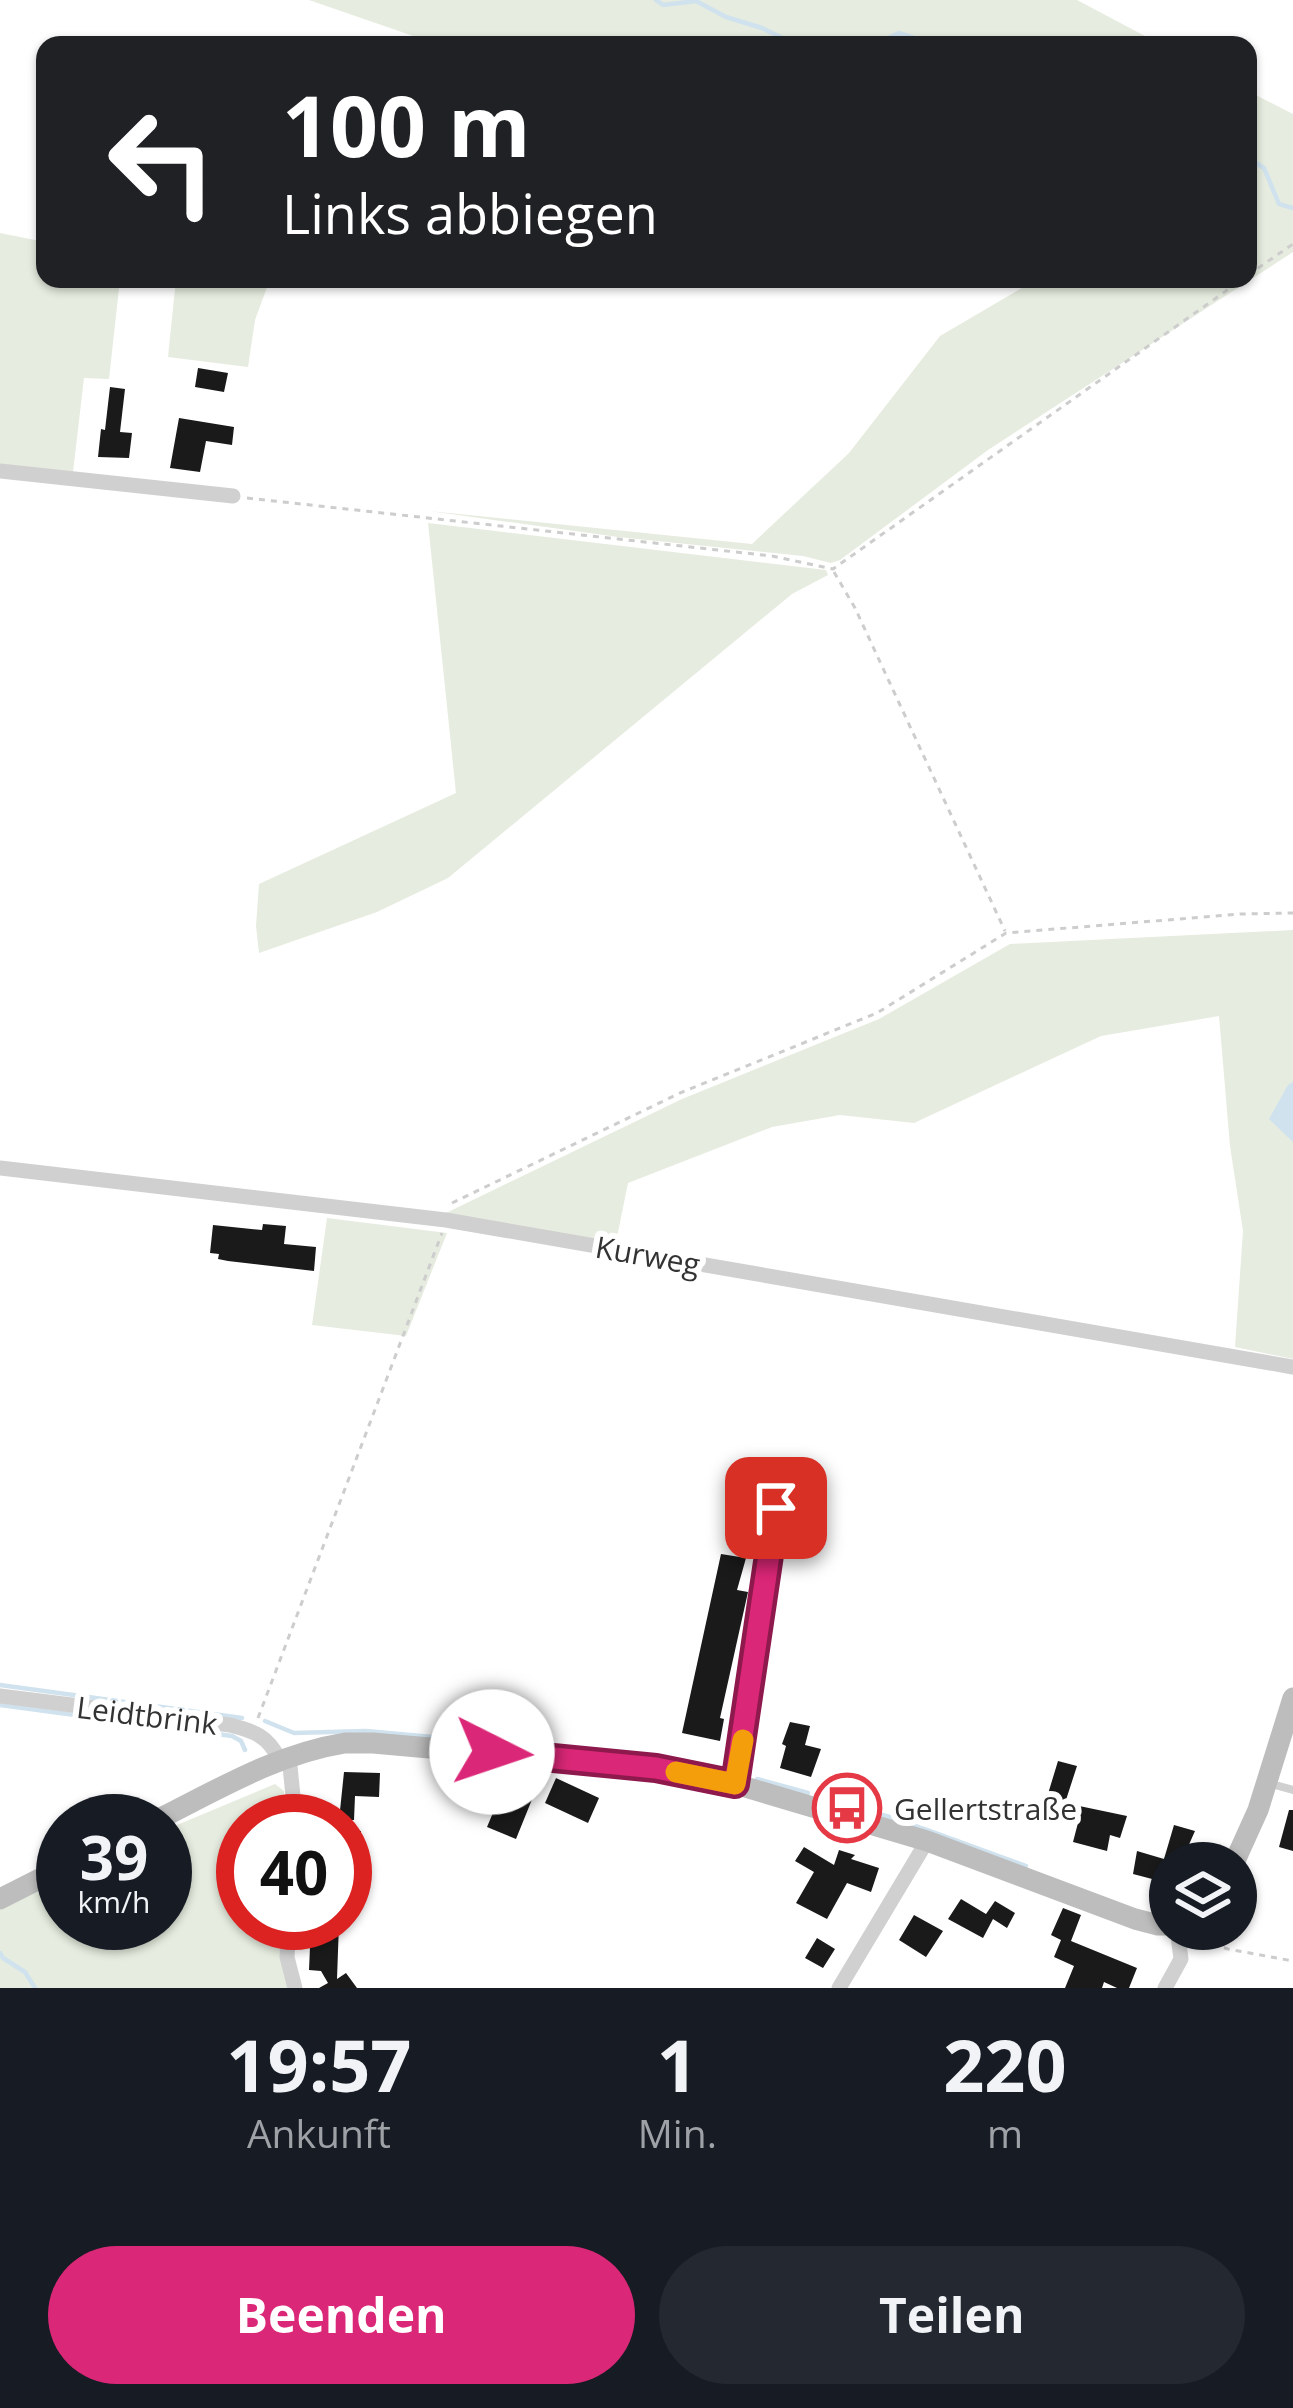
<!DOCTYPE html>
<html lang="de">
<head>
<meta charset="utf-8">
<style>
  body { margin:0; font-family:"Open Sans",sans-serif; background:#242831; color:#f1f3f6; height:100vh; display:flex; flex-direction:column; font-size:45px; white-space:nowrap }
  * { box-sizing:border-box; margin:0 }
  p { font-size:39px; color:#9ea1a6 }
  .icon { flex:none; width:66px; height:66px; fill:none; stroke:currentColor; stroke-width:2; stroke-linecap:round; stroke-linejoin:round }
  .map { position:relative; height:1988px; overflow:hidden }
  .side { display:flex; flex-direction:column; background:#171b24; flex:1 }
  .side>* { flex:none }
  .guide { position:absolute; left:36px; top:36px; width:1221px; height:252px; border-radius:24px; box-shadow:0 3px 9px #0004; background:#202124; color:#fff; overflow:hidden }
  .fabs { position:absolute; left:1149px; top:1842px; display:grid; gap:24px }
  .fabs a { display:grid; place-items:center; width:108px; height:108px; border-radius:50%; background:#171b24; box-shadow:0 3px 9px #0004; font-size:60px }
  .speed { position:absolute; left:36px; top:1794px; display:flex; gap:24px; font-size:60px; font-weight:700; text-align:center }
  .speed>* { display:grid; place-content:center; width:156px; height:156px; border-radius:50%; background:#171b24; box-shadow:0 3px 9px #0004; line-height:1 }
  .speed small { font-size:30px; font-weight:400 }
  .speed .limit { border:18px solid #d22; background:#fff; color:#111 }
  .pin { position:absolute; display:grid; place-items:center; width:102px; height:102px; color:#fff; margin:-51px; border-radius:24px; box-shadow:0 6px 18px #0006 }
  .me { position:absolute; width:132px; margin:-66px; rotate:94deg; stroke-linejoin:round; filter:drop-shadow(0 0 9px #0008) }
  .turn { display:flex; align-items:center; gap:42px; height:252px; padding:0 48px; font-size:54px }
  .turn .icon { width:156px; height:156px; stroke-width:2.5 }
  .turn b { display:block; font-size:84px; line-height:102px }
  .eta { display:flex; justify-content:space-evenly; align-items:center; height:204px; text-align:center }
  .eta b { font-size:72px; font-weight:700; line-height:84px }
  .primary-button { display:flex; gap:24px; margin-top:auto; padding:24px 48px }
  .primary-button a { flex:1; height:138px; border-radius:72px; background:#db2777; color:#fff; font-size:48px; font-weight:700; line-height:138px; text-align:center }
  .primary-button a+a { background:#242831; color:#f1f3f6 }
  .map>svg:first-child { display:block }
  .green { fill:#e6ecdf }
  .water { fill:#cfe2ee }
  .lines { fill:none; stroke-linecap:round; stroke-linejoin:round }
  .stream { stroke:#cfe2ee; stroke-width:4.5 }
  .building { fill:#1a1a1a }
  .path { stroke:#cdcdcd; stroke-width:3; stroke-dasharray:6 6; stroke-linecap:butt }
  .lane { stroke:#d0d0d0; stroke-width:8 }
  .street { stroke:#d0d0d0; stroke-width:15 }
  .secondary { stroke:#bdbdbd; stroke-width:21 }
  .route-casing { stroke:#8e194d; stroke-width:30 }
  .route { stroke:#db2777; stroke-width:21 }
  .slow { stroke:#f59e0b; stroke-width:21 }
  .labels { text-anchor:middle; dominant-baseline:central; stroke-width:12; stroke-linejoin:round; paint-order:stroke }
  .street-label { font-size:30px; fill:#333; stroke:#fff }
  .poi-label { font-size:30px; fill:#333; stroke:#fff; text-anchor:start }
</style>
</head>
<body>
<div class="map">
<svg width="1293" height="1988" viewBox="0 0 1293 1988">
  <rect width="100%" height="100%" fill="#fff"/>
  <path class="green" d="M309 0H1077L1162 45H414L419 38Z
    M1248 91 1293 114V252L988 450 840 560 831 563 803 556 618 537 429 511 752 544 849 453 940 336 1037 279H1248Z
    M0 233 45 242V279H120L109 379 84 378 73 472 0 464Z
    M176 279H270L255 320 248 367 168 357Z
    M428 523 826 570 828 575 792 594 448 878 377 912 259 953 256 926 259 884 456 793Z
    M1293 930V1359L1235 1347 1243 1231 1230 1146 1219 1016 1101 1036 914 1123 840 1115 772 1127 628 1183 616 1242 444 1214 682 1099 879 1019 1010 944Z
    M327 1218 447 1233 406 1336 312 1325Z
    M275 1784 284 1791 283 1821H243V1923H282L288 1988H0V1910L2 1907 63 1878V1923H165V1830Z"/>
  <path class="water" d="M1293 1082V1142L1269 1119 1288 1085Z"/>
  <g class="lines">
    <path class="stream" d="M656 0 663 5 696 1 726 17 762 28 797 45
      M873 45 899 33 935 45
      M1248 158 1264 168 1279 204 1293 208
      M0 1685 242 1718
      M0 1705 232 1736 241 1741 245 1750
      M265 1721 294 1733 366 1731 666 1758
      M757 1779 808 1793
      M827 1799 900 1820 1026 1866
      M0 1953 3 1958 25 1972 35 1988"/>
  </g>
  <path class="building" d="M198 368 228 373 224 392 195 387Z
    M110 387 125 389 120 432 132 433 129 458 98 457 101 429 105 430Z
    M179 418 234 427 232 445 206 441 200 472 170 468Z
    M263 1224 286 1226 284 1244 316 1247 314 1271 228 1261 218 1259 219 1254 210 1253 213 1225 262 1230Z
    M721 1554 746 1558 737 1590 748 1592 720 1718 724 1719 720 1741 682 1733Z
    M790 1722 810 1726 805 1745 821 1749 811 1777 780 1768 786 1746 782 1744Z
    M1058 1761 1077 1766 1065 1803 1127 1816 1120 1838 1110 1835 1107 1851 1073 1842 1079 1819 1044 1807Z
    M484 1771 535 1792 516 1839 487 1827 495 1808 457 1792 465 1772 481 1778Z
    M344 1772 380 1773 379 1797 355 1796 354 1820H339Z
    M556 1778 599 1798 588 1823 545 1803Z
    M1289 1810H1293V1851L1279 1847Z
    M1174 1825 1195 1831 1183 1858 1170 1853V1893L1154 1887 1156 1880 1133 1874 1137 1851 1164 1859Z
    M345 1830 361 1831 360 1851 345 1850Z
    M804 1847 834 1865 839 1850 855 1855 851 1859 879 1868 871 1892 847 1883 827 1919 796 1903 814 1872 795 1861Z
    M961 1899 986 1914 995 1901 1015 1913 1007 1928 993 1919 983 1938 948 1919Z
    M1063 1908 1081 1915 1071 1941 1137 1968 1129 1988H1117L1104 1982 1102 1988H1065L1074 1966 1054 1957 1061 1940 1051 1935Z
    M914 1915 943 1931 926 1957 899 1940Z
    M339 1923 337 1979 346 1973 357 1988H319L328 1983 321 1971 309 1970 311 1924Z
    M817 1938 835 1949 823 1968 805 1958Z"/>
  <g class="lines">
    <path class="path" d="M1248 275 1293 244
      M247 498 772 556 833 569 1243 279
      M834 572 855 608 1005 931
      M452 1203 680 1093 877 1013 1006 933 1241 914 1293 913
      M258 1718 442 1233
      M1196 1929 1204 1942 1228 1949 1293 1961"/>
    <path class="lane" d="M736 1780 776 1508
      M1268 1783 1293 1790"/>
    <path class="street" d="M0 471 233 496
      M0 1168 446 1220 1293 1367
      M0 1696 230 1725C254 1731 268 1736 279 1759
      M289 1756 293 1796 292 1821
      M289 1923 287 1957 295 1988
      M839 1988 927 1841
      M1165 1988 1181 1959 1177 1929"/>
    <path class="secondary" d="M155 1821C217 1790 276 1754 345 1743H373L656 1768 735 1784 927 1841 1135 1919 1158 1925H1170
      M1234 1863 1258 1810 1293 1698
      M0 1899 63 1867"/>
  </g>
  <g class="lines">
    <defs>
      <path id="route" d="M492 1752 656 1768 735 1784 776 1508"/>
    </defs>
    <use href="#route" class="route-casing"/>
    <use href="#route" class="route"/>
    <path class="slow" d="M676 1772 735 1784 743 1740"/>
  </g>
  <defs>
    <symbol id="bus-ring" viewBox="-11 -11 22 22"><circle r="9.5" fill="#fff" stroke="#e63946" stroke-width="1.5"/><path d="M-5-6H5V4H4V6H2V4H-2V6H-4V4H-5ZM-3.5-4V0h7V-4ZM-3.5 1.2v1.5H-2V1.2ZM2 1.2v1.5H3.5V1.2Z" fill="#e63946"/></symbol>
  </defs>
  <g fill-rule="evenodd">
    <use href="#bus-ring" x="809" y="1770" width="76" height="76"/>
  </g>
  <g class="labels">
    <g class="street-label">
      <text transform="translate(648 1255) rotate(10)">Kurweg</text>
      <text transform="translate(147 1715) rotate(7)">Leidtbrink</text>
    </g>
    <g class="poi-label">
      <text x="894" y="1808">Gellertstraße</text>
    </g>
  </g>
</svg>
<div class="fabs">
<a><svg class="icon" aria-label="layers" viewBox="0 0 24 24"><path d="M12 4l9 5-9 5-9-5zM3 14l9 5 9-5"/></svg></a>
</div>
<div class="speed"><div>39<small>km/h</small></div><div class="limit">40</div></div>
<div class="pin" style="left:776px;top:1508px;background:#d93025"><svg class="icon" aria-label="arrive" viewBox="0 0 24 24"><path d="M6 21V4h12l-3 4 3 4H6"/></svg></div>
<svg class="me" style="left:492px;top:1752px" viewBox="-20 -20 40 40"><circle r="19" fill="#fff"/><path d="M0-13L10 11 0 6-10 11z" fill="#db2777"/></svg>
<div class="guide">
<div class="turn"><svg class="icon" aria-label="left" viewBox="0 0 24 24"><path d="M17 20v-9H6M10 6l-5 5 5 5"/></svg><div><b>100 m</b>Links abbiegen</div></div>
</div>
</div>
<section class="side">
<div class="eta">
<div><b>19:57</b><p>Ankunft</p></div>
<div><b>1</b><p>Min.</p></div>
<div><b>220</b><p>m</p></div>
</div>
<div class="primary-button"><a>Beenden</a><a>Teilen</a></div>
</section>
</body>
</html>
